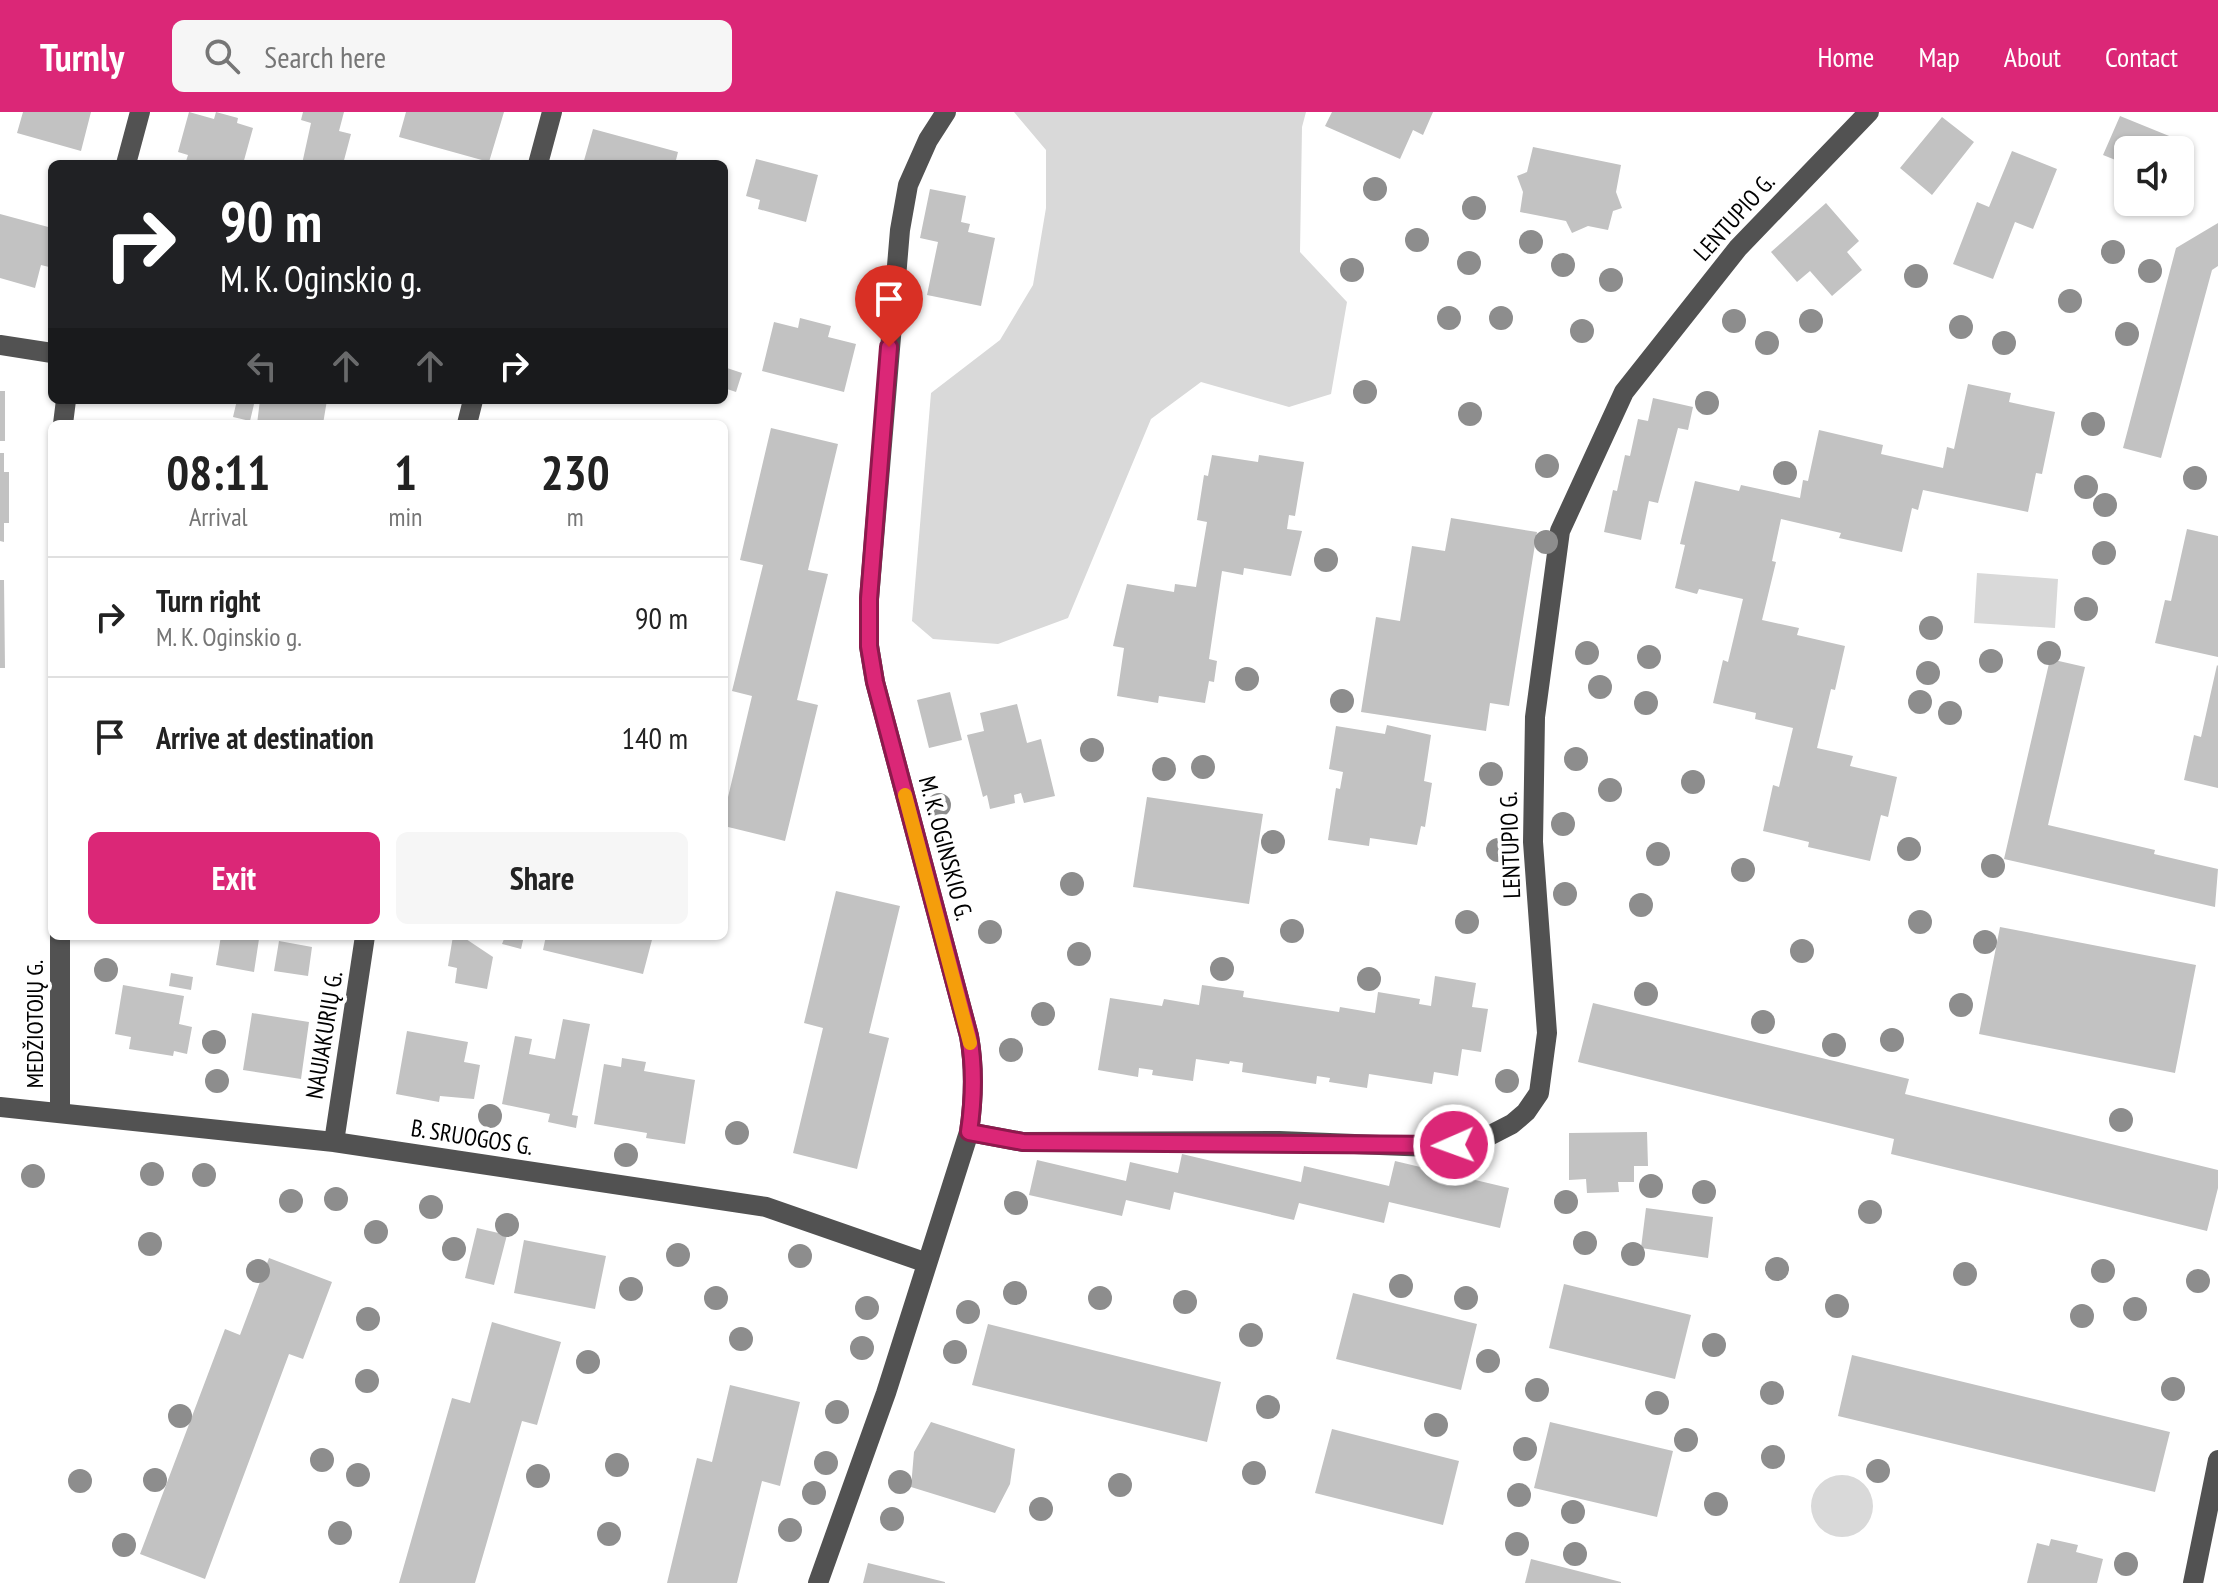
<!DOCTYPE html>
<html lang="en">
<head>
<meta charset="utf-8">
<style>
  body { margin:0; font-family:"PT Sans Narrow",sans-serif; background:#f6f6f6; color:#222; height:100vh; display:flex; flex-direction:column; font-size:30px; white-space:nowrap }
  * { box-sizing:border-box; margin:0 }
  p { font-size:26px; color:#767676 }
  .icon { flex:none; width:44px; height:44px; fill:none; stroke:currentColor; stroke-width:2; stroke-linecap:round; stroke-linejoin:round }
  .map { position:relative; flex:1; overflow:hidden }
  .drawer { position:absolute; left:48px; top:308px; width:680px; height:520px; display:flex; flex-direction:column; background:#fff; border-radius:12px; box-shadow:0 2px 6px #0004 }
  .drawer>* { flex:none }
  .banner { position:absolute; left:48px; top:48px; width:680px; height:244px; border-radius:12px; box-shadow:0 2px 6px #0004; background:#202124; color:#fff; overflow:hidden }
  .fabs { position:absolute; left:2114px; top:24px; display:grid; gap:16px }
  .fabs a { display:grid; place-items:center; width:80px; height:80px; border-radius:12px; background:#fff; box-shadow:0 2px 6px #0004; font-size:40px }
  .pin { position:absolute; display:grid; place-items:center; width:68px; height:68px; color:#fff; margin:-82px -34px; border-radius:50% 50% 50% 0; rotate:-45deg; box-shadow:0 0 8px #0007 }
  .pin .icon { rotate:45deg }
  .me { position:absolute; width:88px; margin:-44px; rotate:268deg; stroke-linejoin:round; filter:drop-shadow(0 0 6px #0008) }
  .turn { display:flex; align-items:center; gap:28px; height:168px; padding:0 40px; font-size:36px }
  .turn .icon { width:104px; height:104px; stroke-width:2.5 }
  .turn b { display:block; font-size:56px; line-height:68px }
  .lanes { display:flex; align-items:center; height:76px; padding:0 40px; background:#0003; justify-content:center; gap:40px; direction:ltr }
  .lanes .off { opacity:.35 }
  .eta { display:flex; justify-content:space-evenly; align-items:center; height:136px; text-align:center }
  .eta b { font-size:48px; font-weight:700; line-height:56px }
  .cta { display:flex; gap:16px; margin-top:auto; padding:16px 40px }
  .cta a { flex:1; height:92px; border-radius:12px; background:#db2777; color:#fff; font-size:32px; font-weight:700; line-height:92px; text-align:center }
  .cta a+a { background:#f6f6f6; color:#222 }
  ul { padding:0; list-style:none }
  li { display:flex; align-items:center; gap:24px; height:120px; padding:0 40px; border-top:2px solid #e0e0e0 }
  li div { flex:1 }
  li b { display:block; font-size:30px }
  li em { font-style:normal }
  header { display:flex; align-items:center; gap:48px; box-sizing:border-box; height:112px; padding:0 40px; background:#db2777; color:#fff }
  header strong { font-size:38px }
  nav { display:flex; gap:44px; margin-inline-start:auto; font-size:28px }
  .search { width:560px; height:72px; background:#f6f6f6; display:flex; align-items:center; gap:20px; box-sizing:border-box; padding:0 28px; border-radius:12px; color:#767676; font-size:30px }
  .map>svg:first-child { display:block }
  .green { fill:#d9d9d9 }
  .building { fill:#c2c2c2 }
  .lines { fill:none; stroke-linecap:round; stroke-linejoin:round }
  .minor { stroke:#525252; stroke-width:20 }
  .tree { fill:#8d8d8d }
  .route-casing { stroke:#8e194d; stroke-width:20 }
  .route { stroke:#db2777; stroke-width:14 }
  .slow { stroke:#f59e0b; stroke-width:14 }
  .labels { text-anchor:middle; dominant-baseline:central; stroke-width:8; stroke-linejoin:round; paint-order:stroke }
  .street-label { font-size:24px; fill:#000; stroke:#fff }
</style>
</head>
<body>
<header>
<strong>Turnly</strong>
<div class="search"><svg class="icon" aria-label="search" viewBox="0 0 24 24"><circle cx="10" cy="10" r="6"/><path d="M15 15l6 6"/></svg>Search here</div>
<nav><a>Home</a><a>Map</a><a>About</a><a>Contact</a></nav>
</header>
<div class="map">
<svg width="2218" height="1471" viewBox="0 0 2218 1471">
  <rect width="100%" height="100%" fill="#fff"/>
  <path class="green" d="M1014 0H1306L1302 15 1300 140 1347 190 1331 282 1289 295 1201 270 1151 307 1068 506 998 532 933 527 912 509 931 281 1000 228 1033 173 1046 96V38Z
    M1977 461 2058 467 2055 516 1974 511Z
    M1811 1394a31 31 0 1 1 62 0a31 31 0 1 1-62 0Z"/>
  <path class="building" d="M23 0H91L81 39 17 21Z
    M189 0 214 7 216 0 238 6 237 11 253 16 243 52H185L188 43 178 40Z
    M303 0H344L339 19 351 22 343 52H302L311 11 301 8Z
    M406 0H504L489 50 399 25Z
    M1332 0H1433L1423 23 1413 18 1400 47 1325 14Z
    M2120 4 2179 28 2175 38H2128V53L2103 43Z
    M1942 5 1974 30 1932 83 1900 56Z
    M593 17 678 40 675 52H583Z
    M1533 35 1621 53 1616 80 1622 96 1613 99 1608 118 1588 114 1572 121 1566 109 1520 100 1523 80 1517 64 1527 60Z
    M2012 39 2057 57 2033 117 2015 110 1993 167 1953 152 1977 90 1989 95Z
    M756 47 818 63 806 110 758 97 760 88 746 84Z
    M930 77 966 84 961 110 970 112 968 120 995 126 981 194 927 183 938 130 920 126Z
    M1826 91 1859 129 1847 140 1862 158 1832 184 1810 159 1797 170 1771 140Z
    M0 102 52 116 49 155 41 153 35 176 0 166Z
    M2218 111V154L2212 158 2161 346 2123 336 2176 136Z
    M800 206 831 214 828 225 856 232 844 280 762 259 774 210 798 216Z
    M724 255 742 261 736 280 724 276Z
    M1968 272 2011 281 2009 290 2055 300 2042 362 2036 361 2028 400 1923 378 1918 398 1912 396 1902 440 1839 426 1841 421 1781 407 1772 449 1776 450 1762 508 1799 516 1797 523 1845 534 1835 578 1831 577 1817 636 1853 644 1850 654 1897 665 1888 705 1881 703 1870 749 1808 735 1809 730 1763 719 1773 673 1779 675 1793 616 1755 607 1756 601 1713 591 1723 548 1728 550 1743 487 1699 477 1697 482 1675 476 1685 433 1680 432 1695 369 1739 379 1741 373 1800 386 1803 368 1808 369 1819 318 1883 333 1881 342 1943 356 1947 335 1954 337Z
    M0 279H5V329H0Z
    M1653 286 1693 295 1688 318 1678 316 1658 391 1649 389 1641 428 1604 420 1613 378 1617 379 1625 343 1630 344 1638 307 1648 309Z
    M237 288H255L250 309 233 305Z
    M260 288H327L323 312H257Z
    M771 316 838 332 808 458 828 462 797 588 818 593 785 729 724 714V702L752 584 732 579 763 453 740 448Z
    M0 341H4V360H9V411H4V430L0 429Z
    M1212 343 1258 350 1259 343 1304 350 1295 404 1289 403 1287 417 1302 419 1291 464 1244 456 1243 463 1222 459 1209 547 1217 549 1214 570 1209 569 1205 591 1159 584 1158 591 1117 584 1124 536 1113 534 1127 472 1174 480 1175 472 1196 475 1207 410 1197 408 1204 363 1208 364Z
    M1451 406 1537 420 1509 594 1490 591 1486 619 1361 600 1376 505 1400 509 1412 434 1445 439Z
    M2187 417 2218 424V545L2155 531 2165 488 2171 489Z
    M0 468H4L5 556H0Z
    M2050 547 2085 555 2048 713 2155 738 2154 742 2218 757 2215 795 2004 747Z
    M2217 553 2218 554V676L2184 668 2194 623 2201 625Z
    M950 580 962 628 929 636 917 588Z
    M1017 592 1027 631 1041 627 1055 684 1024 691 1021 681 1014 683 1015 691 990 697 987 683 983 685 967 623 984 619 980 601Z
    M1387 613 1431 623 1424 669 1432 671 1425 715 1421 714 1417 733 1370 726 1369 734 1328 728 1336 676 1340 677 1343 660 1329 657 1336 614 1385 622Z
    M1147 685 1263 702 1249 792 1133 775Z
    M836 779 900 794 869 921 889 926 857 1057 793 1041 823 916 804 911Z
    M2000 815 2196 853 2175 961 1979 922Z
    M221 824 259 827 254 860 216 853Z
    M453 824 463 825 493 845 487 877 455 871 457 856 448 854Z
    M524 824 521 837 502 832 504 827 495 825Z
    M546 824H653L643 862 543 838Z
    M279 829 312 835 308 864 274 859Z
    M171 861 193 865 191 878 169 874Z
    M1435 864 1476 871 1472 895 1488 897 1481 940 1462 937 1458 964 1434 960 1432 972 1369 962 1367 976 1329 970 1330 966 1317 964 1316 972 1242 960 1243 951 1230 949 1229 952 1196 947 1193 969 1152 963 1153 958 1139 956 1138 965 1098 958 1110 886 1162 894 1164 887 1199 893 1202 873 1244 879 1243 885 1339 900 1340 895 1375 901 1378 880 1420 887 1419 892 1431 894Z
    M123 873 184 884 179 912 192 915 187 942 174 939 173 944 129 937 131 925 115 922Z
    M1593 891 1909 967 1905 982 2218 1058V1076L2207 1119 1891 1042 1894 1027 1578 950Z
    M252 901 309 910 301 967 243 958Z
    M563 907 590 912 572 1003 578 1004 576 1016 548 1010 550 1002 502 992 515 924 532 927 529 942 555 947Z
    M407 919 468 930 464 950 480 953 474 987 440 984 439 990 396 982Z
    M622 946 646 950 644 959 695 968 685 1032 646 1026 647 1021 594 1012 604 952 621 955Z
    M1647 1020 1648 1054H1634V1070H1618L1619 1080 1587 1081 1586 1067 1569 1068V1021Z
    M1182 1042 1301 1070 1304 1054 1389 1074 1395 1049 1509 1076 1500 1116 1389 1090 1384 1111 1299 1091 1294 1108 1174 1080 1170 1098 1126 1088 1122 1104 1029 1083 1037 1048 1126 1069 1130 1050 1178 1061Z
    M1646 1096 1713 1105 1708 1146 1641 1136Z
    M477 1116 507 1123 494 1173 465 1166Z
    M524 1128 606 1144 595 1197 514 1181Z
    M269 1146 332 1170 303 1247 289 1242 205 1467 140 1442 225 1217 240 1223Z
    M1564 1172 1691 1203 1675 1267 1549 1236Z
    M1353 1181 1477 1212 1461 1278 1336 1247Z
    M492 1210 561 1230 537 1313 522 1309 475 1471H399L452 1286 470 1291Z
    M988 1212 1221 1270 1207 1330 972 1273Z
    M1852 1243 2170 1320 2155 1380 1838 1304Z
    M730 1273 800 1290 780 1374 762 1369 737 1471H667L697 1346 712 1350Z
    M931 1310 1015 1337 1010 1372 995 1401 911 1375 914 1340Z
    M1550 1310 1673 1339 1657 1405 1534 1376Z
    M1332 1317 1459 1349 1443 1413 1315 1381Z
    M2051 1427 2078 1433 2076 1440 2103 1447 2097 1471H2027L2037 1431 2049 1434Z
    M1531 1447 1621 1470V1471H1525Z
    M868 1451 945 1470V1471H863Z"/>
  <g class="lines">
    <path class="minor" d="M126 52 140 0
      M538 52 552 0
      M0 233 52 241
      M63 312 66 288
      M467 312 473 288
      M60 824V999
      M0 995 334 1030 766 1095 927 1151
      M969 1020 1023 1030 1279 1029 1430 1035 1477 1030 1512 1012 1526 1000 1539 981 1547 921 1533 730 1535 605 1560 419 1624 280 1738 136 1869 0
      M334 1030 365 824
      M818 1471 886 1281 969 1020C974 986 975 957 969 924L875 570 869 534V487L900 118 908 73 928 28 946 0
      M2193 1471 2218 1348"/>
  </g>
  <g class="tree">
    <circle cx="1375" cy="77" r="12"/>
    <circle cx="1474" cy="96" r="12"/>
    <circle cx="1417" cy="128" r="12"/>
    <circle cx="1531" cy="130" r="12"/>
    <circle cx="2113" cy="140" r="12"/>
    <circle cx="1469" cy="151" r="12"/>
    <circle cx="1563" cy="153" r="12"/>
    <circle cx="1352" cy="158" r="12"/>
    <circle cx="2150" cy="159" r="12"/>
    <circle cx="1916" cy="164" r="12"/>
    <circle cx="1611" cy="168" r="12"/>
    <circle cx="2070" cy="189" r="12"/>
    <circle cx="1449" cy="206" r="12"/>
    <circle cx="1501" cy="206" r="12"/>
    <circle cx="1734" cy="209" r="12"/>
    <circle cx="1811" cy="209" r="12"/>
    <circle cx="1961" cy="215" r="12"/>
    <circle cx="1582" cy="219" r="12"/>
    <circle cx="2127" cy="222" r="12"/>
    <circle cx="1767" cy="231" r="12"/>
    <circle cx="2004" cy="231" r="12"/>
    <circle cx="1365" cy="280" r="12"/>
    <circle cx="1707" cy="291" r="12"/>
    <circle cx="1470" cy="302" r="12"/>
    <circle cx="2093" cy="312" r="12"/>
    <circle cx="1547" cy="354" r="12"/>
    <circle cx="1785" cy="361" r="12"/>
    <circle cx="2195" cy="366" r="12"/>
    <circle cx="2086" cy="375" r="12"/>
    <circle cx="2105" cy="393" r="12"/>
    <circle cx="1546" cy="430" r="12"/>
    <circle cx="2104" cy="441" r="12"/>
    <circle cx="1326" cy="448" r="12"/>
    <circle cx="2086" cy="497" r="12"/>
    <circle cx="1931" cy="516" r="12"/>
    <circle cx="1587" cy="541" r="12"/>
    <circle cx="2049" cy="541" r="12"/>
    <circle cx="1649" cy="545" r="12"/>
    <circle cx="1991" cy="549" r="12"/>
    <circle cx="1928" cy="561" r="12"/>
    <circle cx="1247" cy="567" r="12"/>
    <circle cx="1600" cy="575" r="12"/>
    <circle cx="1342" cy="589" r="12"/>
    <circle cx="1920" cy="590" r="12"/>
    <circle cx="1646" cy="591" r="12"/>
    <circle cx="1950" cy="601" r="12"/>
    <circle cx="1092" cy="638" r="12"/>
    <circle cx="1576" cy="647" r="12"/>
    <circle cx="1203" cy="655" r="12"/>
    <circle cx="1164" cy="657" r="12"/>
    <circle cx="1491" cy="662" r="12"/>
    <circle cx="1693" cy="670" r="12"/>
    <circle cx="1610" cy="678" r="12"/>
    <circle cx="939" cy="693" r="12"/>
    <circle cx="1563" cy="712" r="12"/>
    <circle cx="1273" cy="730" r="12"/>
    <circle cx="1909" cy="737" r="12"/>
    <circle cx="1498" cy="738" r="12"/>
    <circle cx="1658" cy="742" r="12"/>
    <circle cx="1993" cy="754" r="12"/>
    <circle cx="1743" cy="758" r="12"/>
    <circle cx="1072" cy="772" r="12"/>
    <circle cx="1565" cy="782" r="12"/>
    <circle cx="1641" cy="793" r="12"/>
    <circle cx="1467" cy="810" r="12"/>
    <circle cx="1920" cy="810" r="12"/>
    <circle cx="1292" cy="819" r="12"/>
    <circle cx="990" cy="820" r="12"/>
    <circle cx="1985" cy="830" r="12"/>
    <circle cx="1802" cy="839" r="12"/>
    <circle cx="1079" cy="842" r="12"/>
    <circle cx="1222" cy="857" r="12"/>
    <circle cx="106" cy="858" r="12"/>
    <circle cx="1369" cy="867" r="12"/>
    <circle cx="1646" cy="882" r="12"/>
    <circle cx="1961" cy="893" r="12"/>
    <circle cx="1043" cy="902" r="12"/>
    <circle cx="1763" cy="910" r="12"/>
    <circle cx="1892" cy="928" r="12"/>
    <circle cx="214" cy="930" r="12"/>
    <circle cx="1834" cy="933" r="12"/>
    <circle cx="1011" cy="938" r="12"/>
    <circle cx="217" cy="969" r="12"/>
    <circle cx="1507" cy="969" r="12"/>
    <circle cx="490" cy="1004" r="12"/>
    <circle cx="2121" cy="1008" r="12"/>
    <circle cx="737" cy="1021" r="12"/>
    <circle cx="626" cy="1043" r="12"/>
    <circle cx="152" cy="1062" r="12"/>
    <circle cx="204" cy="1063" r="12"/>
    <circle cx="33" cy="1064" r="12"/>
    <circle cx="1651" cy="1074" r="12"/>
    <circle cx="1704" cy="1080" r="12"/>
    <circle cx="336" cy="1087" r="12"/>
    <circle cx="291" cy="1089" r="12"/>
    <circle cx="1566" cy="1090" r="12"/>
    <circle cx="1016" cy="1091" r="12"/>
    <circle cx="431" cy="1095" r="12"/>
    <circle cx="1870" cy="1100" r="12"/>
    <circle cx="507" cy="1113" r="12"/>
    <circle cx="376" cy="1120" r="12"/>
    <circle cx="1585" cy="1131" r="12"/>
    <circle cx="150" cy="1132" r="12"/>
    <circle cx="454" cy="1137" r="12"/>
    <circle cx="1633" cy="1142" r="12"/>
    <circle cx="678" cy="1143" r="12"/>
    <circle cx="800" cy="1144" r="12"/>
    <circle cx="1777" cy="1157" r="12"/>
    <circle cx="258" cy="1159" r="12"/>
    <circle cx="2103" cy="1159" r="12"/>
    <circle cx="1965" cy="1162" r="12"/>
    <circle cx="2198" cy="1169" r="12"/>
    <circle cx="1401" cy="1174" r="12"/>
    <circle cx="631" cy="1177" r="12"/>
    <circle cx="1015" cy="1181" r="12"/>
    <circle cx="716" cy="1186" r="12"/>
    <circle cx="1100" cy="1186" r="12"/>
    <circle cx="1466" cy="1186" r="12"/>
    <circle cx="1185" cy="1190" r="12"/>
    <circle cx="1837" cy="1194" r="12"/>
    <circle cx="867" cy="1196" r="12"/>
    <circle cx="2135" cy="1197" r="12"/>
    <circle cx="968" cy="1200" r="12"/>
    <circle cx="2082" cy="1204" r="12"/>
    <circle cx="368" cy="1207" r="12"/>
    <circle cx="1251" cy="1223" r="12"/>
    <circle cx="741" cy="1227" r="12"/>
    <circle cx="1714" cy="1233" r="12"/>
    <circle cx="862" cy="1236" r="12"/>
    <circle cx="955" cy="1240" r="12"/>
    <circle cx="1488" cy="1249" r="12"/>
    <circle cx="588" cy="1250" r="12"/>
    <circle cx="367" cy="1269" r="12"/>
    <circle cx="2173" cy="1277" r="12"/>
    <circle cx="1537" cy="1278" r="12"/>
    <circle cx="1772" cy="1281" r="12"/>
    <circle cx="1657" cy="1291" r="12"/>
    <circle cx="1268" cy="1295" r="12"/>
    <circle cx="837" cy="1300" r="12"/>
    <circle cx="180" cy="1304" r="12"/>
    <circle cx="1436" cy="1313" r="12"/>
    <circle cx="1686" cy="1328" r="12"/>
    <circle cx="1525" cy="1337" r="12"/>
    <circle cx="1773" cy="1345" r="12"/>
    <circle cx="322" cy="1348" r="12"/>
    <circle cx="826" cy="1351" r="12"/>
    <circle cx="617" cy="1353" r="12"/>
    <circle cx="1878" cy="1359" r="12"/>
    <circle cx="1254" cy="1361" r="12"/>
    <circle cx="358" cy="1363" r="12"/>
    <circle cx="538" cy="1364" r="12"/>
    <circle cx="155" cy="1368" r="12"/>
    <circle cx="80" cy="1369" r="12"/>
    <circle cx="900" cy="1370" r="12"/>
    <circle cx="1120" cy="1373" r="12"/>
    <circle cx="814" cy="1381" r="12"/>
    <circle cx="1519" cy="1383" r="12"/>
    <circle cx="1716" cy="1392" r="12"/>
    <circle cx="1041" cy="1397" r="12"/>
    <circle cx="1573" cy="1400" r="12"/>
    <circle cx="892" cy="1407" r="12"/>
    <circle cx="790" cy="1418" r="12"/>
    <circle cx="340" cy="1421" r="12"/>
    <circle cx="609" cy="1422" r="12"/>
    <circle cx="1517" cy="1432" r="12"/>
    <circle cx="124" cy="1433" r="12"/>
    <circle cx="1575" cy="1442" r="12"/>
    <circle cx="2126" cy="1452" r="12"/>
  </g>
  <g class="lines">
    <defs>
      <path id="route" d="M889 235 869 487V534L875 570 969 924C975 957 974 986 969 1020L1023 1030 1454 1033"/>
    </defs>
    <use href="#route" class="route-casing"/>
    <use href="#route" class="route"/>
    <path class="slow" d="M905 683 970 931"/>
  </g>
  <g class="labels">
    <g class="street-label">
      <text transform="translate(1734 105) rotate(-48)">LENTUPIO G.</text>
      <text transform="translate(1510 733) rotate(-92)">LENTUPIO G.</text>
      <text transform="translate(946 736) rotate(75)">M. K. OGINSKIO G.</text>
      <text transform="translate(34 912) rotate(-90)">MEDŽIOTOJŲ G.</text>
      <text transform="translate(324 923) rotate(-81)">NAUJAKURIŲ G.</text>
      <text transform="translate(472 1025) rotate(9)">B. SRUOGOS G.</text>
    </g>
  </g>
</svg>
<div class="fabs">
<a><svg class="icon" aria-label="sound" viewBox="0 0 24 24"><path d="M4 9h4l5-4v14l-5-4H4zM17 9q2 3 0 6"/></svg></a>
</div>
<div class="pin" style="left:889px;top:235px;background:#d93025"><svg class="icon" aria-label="arrive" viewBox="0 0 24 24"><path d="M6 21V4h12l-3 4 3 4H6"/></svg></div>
<svg class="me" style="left:1454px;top:1033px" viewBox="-20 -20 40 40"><circle r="17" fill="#db2777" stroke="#fff" stroke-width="3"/><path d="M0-11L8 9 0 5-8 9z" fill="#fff"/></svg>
<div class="banner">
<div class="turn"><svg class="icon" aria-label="right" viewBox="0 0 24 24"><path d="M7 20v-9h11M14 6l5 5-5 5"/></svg><div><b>90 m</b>M. K. Oginskio g.</div></div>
<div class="lanes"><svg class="icon off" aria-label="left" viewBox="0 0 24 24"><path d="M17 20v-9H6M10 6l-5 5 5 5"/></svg><svg class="icon off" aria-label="ahead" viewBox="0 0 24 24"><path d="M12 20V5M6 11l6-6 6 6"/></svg><svg class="icon off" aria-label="ahead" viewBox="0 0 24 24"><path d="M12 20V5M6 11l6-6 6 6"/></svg><svg class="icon" aria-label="right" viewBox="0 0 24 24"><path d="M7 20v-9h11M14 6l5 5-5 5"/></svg></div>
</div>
<section class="drawer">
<div class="eta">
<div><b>08:11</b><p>Arrival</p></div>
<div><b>1</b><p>min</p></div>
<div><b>230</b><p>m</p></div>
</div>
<ul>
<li><svg class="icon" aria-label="right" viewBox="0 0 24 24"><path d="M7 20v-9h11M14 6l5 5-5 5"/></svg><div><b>Turn right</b><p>M. K. Oginskio g.</p></div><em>90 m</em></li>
<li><svg class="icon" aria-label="arrive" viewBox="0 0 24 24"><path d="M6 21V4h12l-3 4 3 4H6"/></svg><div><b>Arrive at destination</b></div><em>140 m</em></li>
</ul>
<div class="cta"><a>Exit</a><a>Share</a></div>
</section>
</div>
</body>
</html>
